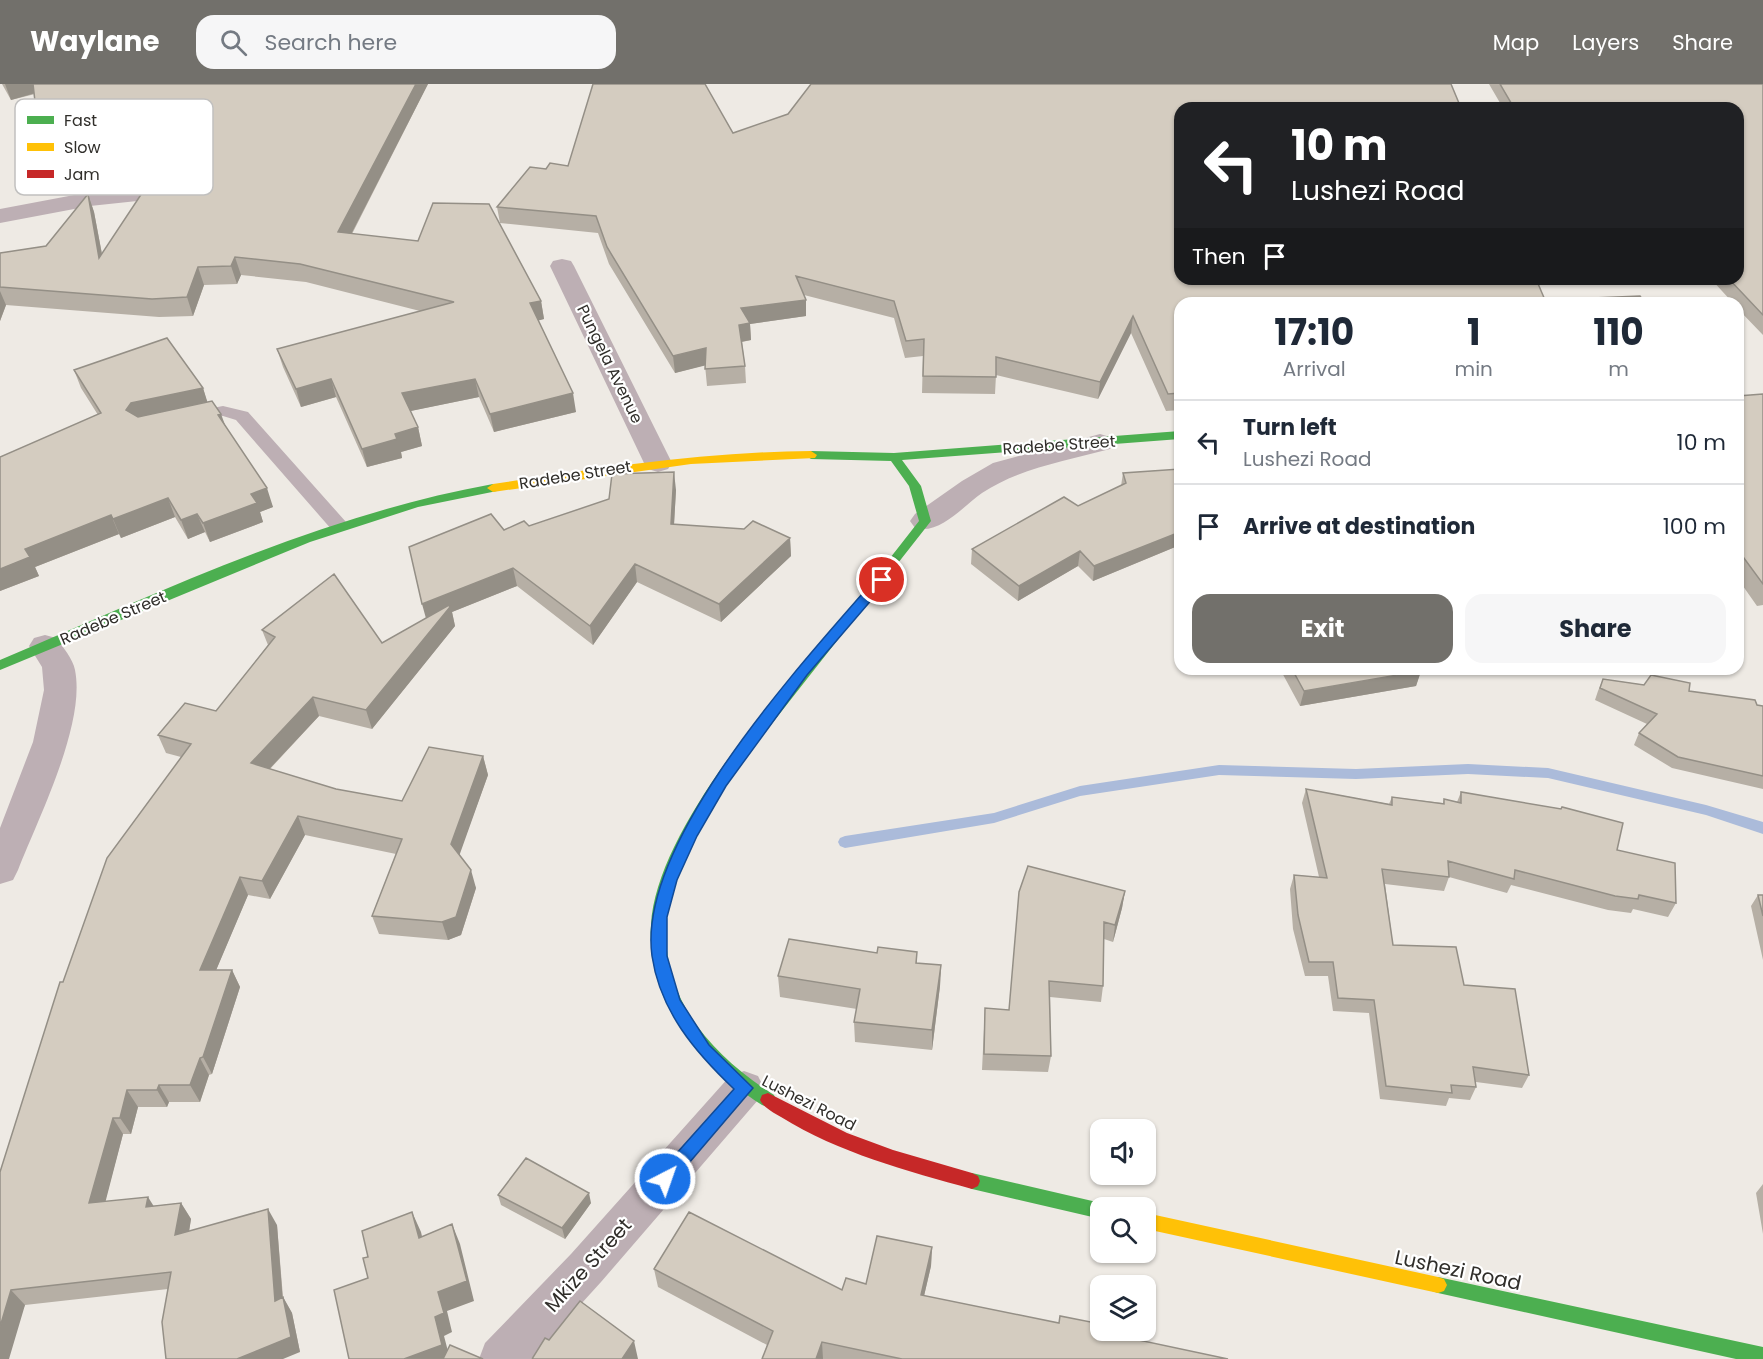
<!DOCTYPE html>
<html lang="en">
<head>
<meta charset="utf-8">
<style>
  body { margin:0; font-family:Poppins,sans-serif; background:#f6f6f7; color:#1f2937; height:100vh; display:flex; flex-direction:column; font-size:22px; white-space:nowrap }
  * { box-sizing:border-box; margin:0 }
  p { font-size:20px; color:#747a83 }
  .icon { flex:none; width:33px; height:33px; fill:none; stroke:currentColor; stroke-width:2; stroke-linecap:round; stroke-linejoin:round }
  .map { position:relative; flex:1; overflow:hidden }
  .details { position:absolute; left:1174px; top:213px; width:570px; height:378px; display:flex; flex-direction:column; background:#fff; border-radius:18px; box-shadow:0 2px 4px #0004 }
  .details>* { flex:none }
  .hud { position:absolute; left:1174px; top:18px; width:570px; height:183px; border-radius:18px; box-shadow:0 2px 4px #0004; background:#202124; color:#fff; overflow:hidden }
  .tools { position:absolute; left:1090px; top:1035px; display:grid; gap:12px }
  .tools a { display:grid; place-items:center; width:66px; height:66px; border-radius:12px; background:#fff; box-shadow:0 2px 4px #0004; font-size:30px }
  .pin { position:absolute; display:grid; place-items:center; width:51px; height:51px; color:#fff; margin:-26px; border:3px solid #fff; border-radius:50%; box-shadow:0 2px 6px #0007 }
  .me { position:absolute; width:66px; margin:-33px; rotate:41deg; stroke-linejoin:round; filter:drop-shadow(0 0 4px #0008) }
  .turn { display:flex; align-items:center; gap:21px; height:126px; padding:0 18px; font-size:27px }
  .turn .icon { width:78px; height:78px; stroke-width:2.5 }
  .turn b { display:block; font-size:42px; line-height:51px }
  .then { display:flex; align-items:center; height:57px; padding:0 18px; background:#0003; gap:12px; font-size:22px }
  .eta { display:flex; justify-content:space-evenly; align-items:center; height:102px; text-align:center }
  .eta b { font-size:36px; font-weight:700; line-height:42px }
  .primary-button { display:flex; gap:12px; margin-top:auto; padding:12px 18px }
  .primary-button a { flex:1; height:69px; border-radius:18px; background:#72706b; color:#fff; font-size:24px; font-weight:700; line-height:69px; text-align:center }
  .primary-button a+a { background:#f6f6f7; color:#1f2937 }
  ul { padding:0; list-style:none }
  li { display:flex; align-items:center; gap:18px; height:84px; padding:0 18px; border-top:2px solid #e0e1e3 }
  li div { flex:1 }
  li b { display:block; font-size:22px }
  li em { font-style:normal }
  header { display:flex; align-items:center; gap:36px; box-sizing:border-box; height:84px; padding:0 30px; background:#72706b; color:#fff }
  header strong { font-size:28px }
  nav { display:flex; gap:33px; margin-inline-start:auto; font-size:21px }
  .search { width:420px; height:54px; background:#f6f6f7; display:flex; align-items:center; gap:15px; box-sizing:border-box; padding:0 21px; border-radius:18px; color:#747a83; font-size:22px }
  .map>svg:first-child { display:block }
  .lines { fill:none; stroke-linecap:round; stroke-linejoin:round }
  .stream { fill:#abbbda; fill-rule:evenodd }
  .lane { fill:#bdafb4; fill-rule:evenodd }
  .street { fill:#bdafb4; fill-rule:evenodd }
  .fast { fill:#4caf50; fill-rule:evenodd }
  .slow { fill:#ffc107; fill-rule:evenodd }
  .jam { fill:#c62828; fill-rule:evenodd }
  .wall { fill:#b6afa5 }
  .shaded-wall { fill:#948f86 }
  .building { fill:#d4ccc0; stroke:#948f86; stroke-width:1.5 }
  .route { fill:#1a73e8; stroke:#114b97; stroke-width:1.5 }
  .labels { text-anchor:middle; dominant-baseline:central; stroke-width:4.5; stroke-linejoin:round; paint-order:stroke }
  .street-label { font-size:16px; fill:#302e2a; stroke:#fff }
  .near-street-label { font-size:20px; fill:#302e2a; stroke:#fff }
  .key { fill:#fff; stroke:#c1c0bf; stroke-width:1.5 }
  .key-label { font-size:16px; fill:#302e2a }
</style>
</head>
<body>
<header>
<strong>Waylane</strong>
<div class="search"><svg class="icon" aria-label="search" viewBox="0 0 24 24"><circle cx="10" cy="10" r="6"/><path d="M15 15l6 6"/></svg>Search here</div>
<nav><a>Map</a><a>Layers</a><a>Share</a></nav>
</header>
<div class="map">
<svg width="1763" height="1275" viewBox="0 0 1763 1275">
  <rect width="100%" height="100%" fill="#eeeae4"/>
  <g class="lines">
    <path class="stream" d="M1468 680 1548 684 1706 721 1763 738V750L1706 731 1548 694 1468 690 1356 695 1219 691 1080 712 994 739 845 764 840 762 838 758 840 754 845 752 994 729 1080 702 1219 681 1356 685Z"/>
    <path class="lane" d="M223 322 248 328 346 438 348 442 346 446H332L236 336 223 332 192 338 183 333 186 329Z"/>
    <path class="street" d="M167 101 175 103 179 108 175 113 90 122 0 139V125L90 108Z
      M562 175 571 177 574 182 672 379 668 385 658 388 648 385 644 379 550 182 553 177Z
      M1100 350 1110 353 1114 359 1110 365C1066 377 1020 384 982 409 962 423 940 451 915 444L910 437 915 430 962 397 993 379Z
      M45 551 56 554C63 563 73 575 75 586 86 640 38 735 18 786L13 796 0 800V744L33 658 44 606 42 583 29 562 34 554Z
      M744 987 758 992 764 1004 758 1016 601 1198 531 1275H479L485 1259 571 1170 730 992Z"/>
    <path class="fast" d="M1180 347V355L902 376 921 402 931 437 737 684C713 721 683 761 672 805 648 897 699 963 774 1011L776 1016 774 1021 768 1023 762 1021C713 989 682 959 662 903 655 883 649 862 651 841 656 745 779 609 840 536 867 504 893 470 919 437L909 402 891 377 811 375 805 371 811 367 894 369Z
      M493 400 499 404 497 407 418 423 310 458 0 586V576C160 508 321 431 493 400Z
      M972 1089 1101 1119 1108 1124H1101V1135L972 1105 966 1102 964 1097 966 1092Z
      M1438 1193 1763 1263V1275H1736L1438 1209 1432 1207 1429 1201 1432 1195Z"/>
    <path class="slow" d="M811 367 817 371 815 374 691 380 493 408 487 404 493 400C599 384 704 368 811 367Z
      M1146 1129 1438 1193 1444 1195 1447 1201 1444 1207 1438 1209 1146 1145Z"/>
    <path class="jam" d="M768 1009 847 1049 893 1066 972 1089 978 1092 980 1097 978 1102 972 1105C907 1087 839 1069 781 1033 773 1028 764 1024 760 1016L762 1011Z"/>
  </g>
  <path class="wall" d="M2 0H428L352 150 541 217 544 235 538 236 576 328 494 348 479 313 410 327 418 343 422 362 401 368 402 374 367 383 336 313 301 323 283 283 277 265 420 227 306 198 241 191 237 200 204 201 193 232 159 233 6 221 0 237V169L46 162 88 110 94 128 102 170 166 98 160 81 178 54 83 69 84 72 47 78 40 61 35 10 11 16Z
    M1489 0H1763V251L1738 225V219H1733L1711 195H1738V24H1503Z
    M733 49 1545 216 1645 219H1180V326L1166 327 1131 249 1098 315 996 291 995 310 922 309 923 272 905 274 894 234 804 211 806 216V232L750 240 751 256 742 258 745 282 746 299 707 302 705 281 675 289 609 180 598 149 500 139 497 123 546 85 568 82Z
    M74 286 203 304 207 318 226 343 273 423 260 428 263 438 210 458 205 448 188 455 175 433 121 454 119 450 35 483 39 492 0 507V373L98 331 81 304Z
    M1763 310V521L1757 522 1738 495V312Z
    M1180 385V461L1093 497 1078 482 1018 517 971 480 972 465 1078 422 1121 402 1123 389Z
    M676 406 674 440 790 454 791 472 721 538 637 498 593 561 517 502 452 528 455 542 372 645 319 632 270 685 336 705 402 717 483 672 488 691 459 770 476 804 461 851 448 856 379 850 372 832 396 770 305 751 270 815 248 811 216 886H232L240 903 212 990 209 991 200 1018H169L167 1023H138L131 1050H123L105 1117 153 1122 181 1119 191 1135 189 1147 277 1141 283 1213 292 1229 300 1268 168 1205 25 1221 0 1275 63 898 181 673 166 669 158 651 216 627 268 561 262 546 382 559 426 534 504 446 529 442Z
    M1280 585H1420L1421 587 1416 602 1300 622Z
    M1603 595 1689 607 1763 622V705L1672 684 1634 661 1639 649 1647 640 1595 616 1598 607Z
    M1306 705 1389 720 1392 713 1443 719 1444 715 1457 718 1461 708 1561 725 1562 723 1617 766 1676 819 1668 833 1633 825 1631 829 1608 826 1511 801 1507 809 1449 793 1444 807 1385 800 1393 861 1464 901 1529 991 1522 1004 1476 998V1003L1470 1016 1449 1014 1446 1022 1380 1015 1369 929 1333 927 1328 892H1305L1293 845 1290 805 1294 791 1319 793 1302 719Z
    M1125 807 1122 824 1113 858 1104 855 1103 902 1101 918 1050 913 1051 972 1048 988 982 986 985 924 1009 926Z
    M1758 811H1763V876L1751 822Z
    M917 868V879L941 881 940 902 932 966 855 958 854 938 857 925 780 913 778 892 877 869Z
    M1763 1100V1150L1756 1109Z
    M498 1111 591 1119 565 1155 501 1121Z
    M932 1163 931 1182 924 1212 1228 1275H762L767 1261 658 1203 654 1185 842 1206 866 1200Z"/>
  <path class="shaded-wall" d="M5 0H36L39 8 11 16Z
    M416 0H428L343 166 338 148Z
    M191 34 196 51 83 69 84 72 47 78 40 61 77 51Z
    M88 110 94 128 106 192 99 174Z
    M235 173 241 191 237 200 231 182Z
    M198 183 204 201 193 232 187 213Z
    M0 207 6 221 0 237Z
    M806 216V232L750 240 751 256 740 258 739 241 741 224Z
    M541 217 544 235 533 238 530 219Z
    M1133 232 1131 249 1098 315 1100 298Z
    M706 264 707 281 675 289 673 272Z
    M331 295 336 313 301 323 296 305Z
    M475 295 479 313 406 328 402 309Z
    M203 304 209 323 139 338 126 326 131 319Z
    M573 309 576 328 494 348 490 330Z
    M221 330 228 349 218 331Z
    M418 343 422 362 401 368 402 374 367 383 362 365 395 350Z
    M674 388 676 406 673 458 671 440Z
    M267 404 273 423 260 428 263 438 210 458 203 439 251 410Z
    M168 414 175 433 121 454 113 435Z
    M197 430 205 448 188 455 181 436Z
    M111 431 119 450 35 483 39 492 0 507V485L25 465Z
    M1180 448V461L1093 497 1094 482Z
    M790 454 791 472 721 538 719 520Z
    M1080 467 1078 482 1018 517 1019 502Z
    M635 480 637 498 593 561 590 542Z
    M513 484 517 502 452 528 455 542 372 645 366 626 427 538 422 520Z
    M1421 587 1416 602 1300 622 1304 607Z
    M313 613 319 632 258 697 251 679Z
    M483 672 488 691 457 778 451 760Z
    M298 732 305 751 270 815 262 797Z
    M471 786 476 804 461 851 448 856 442 838Z
    M240 793 248 811 209 903 200 886Z
    M1125 807 1122 824 1113 858 1115 841Z
    M941 881 940 902 932 966V946Z
    M232 886 240 903 212 990 203 973Z
    M200 974 209 991 200 1018 190 1001Z
    M159 1001 169 1018 167 1023 157 1006Z
    M127 1006 138 1023 131 1050 120 1034Z
    M113 1034 123 1050 101 1135 89 1119Z
    M589 1109 591 1119 565 1155 562 1144Z
    M148 1113 158 1129 146 1123Z
    M181 1119 191 1135 186 1167 175 1151Z
    M268 1125 277 1141 284 1232 275 1217Z
    M412 1128 421 1148 427 1174 419 1154Z
    M452 1140 460 1160 474 1217 447 1227 452 1248 444 1252 450 1275H404L435 1233 438 1208Z
    M932 1163 931 1182 920 1229 921 1211Z
    M11 1206 25 1221 9 1275H0V1243Z
    M283 1213 292 1229 300 1268 283 1275H237Z
    M634 1257 638 1275H622Z
    M822 1258 823 1275H816Z"/>
  <path class="building" d="M33 0H416L338 148 418 157 433 119 489 120 541 217 530 219 573 309 490 330 475 295 402 309 418 343 395 350 397 355 362 365 331 295 296 305 277 265 454 218 300 180 235 173 231 182 198 183 187 213 152 215 0 203V169L46 162 88 110 99 174 148 100 169 98 175 92 171 84 160 81 191 34 77 51 78 54 40 61Z
    M593 0H705L733 49 788 30 811 0H1451L1461 24H1180V195H1536L1545 216 1640 212 1645 219H1180V309L1168 310 1133 232 1100 298 996 273V293L923 292 924 255 906 257 894 217 796 192 806 216 741 224 750 239 739 241 745 282 705 285 706 264 673 272 607 163 596 132 497 123 530 83 546 85 550 79 568 82Z
    M1500 0H1763V231L1729 195H1738V24H1514Z
    M167 254 203 304 131 319 126 326 138 333 212 317 221 330 218 331 267 404 251 410 257 419 203 439 197 430 181 436 168 414 113 435 111 431 25 465 30 473 0 485V373L101 329 74 286Z
    M1763 310V500L1738 466V312Z
    M1180 385V448L1094 482 1080 467 1019 502 972 465 1064 413 1078 422 1126 399 1123 389Z
    M674 388 671 440 744 445 753 437 790 454 719 520 635 480 590 542 513 484 422 520 409 463 491 430 504 446 524 437 529 442 609 415 612 390Z
    M334 490 382 559 449 521 450 523 366 626 313 613 251 679 336 705 402 717 429 663 483 672 451 760 471 786 456 833 442 838 372 832 402 755 298 732 262 797 240 793 200 886H232L203 973 200 974 190 1001H159L157 1006H127L120 1034H113L89 1119 148 1113 146 1123 181 1119 175 1151 268 1125 275 1217 283 1213 291 1253 237 1275H166L162 1238 171 1188 11 1206 0 1243V1088L60 898H63L107 774 191 660 158 651 185 619 216 627 275 553 262 546Z
    M1292 585H1420L1421 587 1304 607Z
    M1651 591 1690 599 1689 607 1755 616 1757 621 1763 622V692L1678 673 1639 649 1657 630 1600 604 1603 595 1644 601Z
    M1306 705 1392 721V713L1444 720V715L1461 719V708L1561 725 1562 723 1623 739 1617 766 1675 779 1676 819 1639 811 1638 815 1615 812 1515 786 1514 795 1448 777 1449 793 1382 785 1393 861 1456 863 1464 901 1515 905 1529 991 1473 983 1476 1003 1451 1001 1452 1009 1386 1002 1374 916 1338 914 1333 878H1309L1298 831 1294 791 1327 794Z
    M1028 782 1125 807 1115 841 1104 838 1103 902 1049 897 1051 972 984 970 985 924 1009 926 1019 808Z
    M1758 811H1763V832Z
    M789 855 877 869 878 863 917 868 916 879 941 881 932 946 854 938 860 905 778 892Z
    M526 1074 589 1109 562 1144 498 1111Z
    M412 1128 419 1154 452 1140 467 1197 438 1208 444 1229 435 1233 442 1261 404 1275H349L334 1206 368 1194 363 1174 368 1173 362 1147Z
    M689 1128 842 1206 846 1194 866 1200 877 1152 932 1163 921 1211 1059 1239 1060 1232 1096 1239V1247L1228 1275H902L822 1258 816 1275H762L773 1247 654 1185Z
    M580 1217 634 1257 622 1275H532L545 1254 549 1256Z
    M450 1261 483 1275H443Z"/>
  <path class="route" d="M882 492 886 493V499L807 591 726 702 697 752 677 796 667 833V872L680 916 709 961 753 1004 671 1100 665 1102 659 1100 657 1095 659 1089 734 1005C695 968 660 927 652 872 636 757 805 576 877 493Z"/>
  <g class="labels">
    <g class="street-label">
      <text transform="translate(610 280) rotate(64)">Pungela Avenue</text>
      <text transform="translate(1059 361) rotate(-4)">Radebe Street</text>
      <text transform="translate(575 391) rotate(-9)">Radebe Street</text>
      <text transform="translate(113 534) rotate(-23)">Radebe Street</text>
      <text transform="translate(809 1019) rotate(27)">Lushezi Road</text>
    </g>
    <g class="near-street-label">
      <text transform="translate(588 1181) rotate(-48)">Mkize Street</text>
      <text transform="translate(1458 1186) rotate(12)">Lushezi Road</text>
    </g>
  </g>
  <rect x="15" y="15" width="198" height="96" rx="9" class="key"/>
  <rect x="27" y="32" width="27" height="8" fill="#4caf50"/>
  <rect x="27" y="59" width="27" height="8" fill="#ffc107"/>
  <rect x="27" y="86" width="27" height="8" fill="#c62828"/>
  <g class="key-label">
    <text x="64" y="42">Fast</text>
    <text x="64" y="69">Slow</text>
    <text x="64" y="96">Jam</text>
  </g>
</svg>
<div class="tools">
<a><svg class="icon" aria-label="sound" viewBox="0 0 24 24"><path d="M4 9h4l5-4v14l-5-4H4zM17 9q2 3 0 6"/></svg></a>
<a><svg class="icon" aria-label="search" viewBox="0 0 24 24"><circle cx="10" cy="10" r="6"/><path d="M15 15l6 6"/></svg></a>
<a><svg class="icon" aria-label="layers" viewBox="0 0 24 24"><path d="M12 4l9 5-9 5-9-5zM3 14l9 5 9-5"/></svg></a>
</div>
<div class="pin" style="left:882px;top:496px;background:#d93025"><svg class="icon" aria-label="arrive" viewBox="0 0 24 24"><path d="M6 21V4h12l-3 4 3 4H6"/></svg></div>
<svg class="me" style="left:665px;top:1095px" viewBox="-20 -20 40 40"><circle r="17" fill="#1a73e8" stroke="#fff" stroke-width="3"/><path d="M0-11L8 9 0 5-8 9z" fill="#fff"/></svg>
<div class="hud">
<div class="turn"><svg class="icon" aria-label="left" viewBox="0 0 24 24"><path d="M17 20v-9H6M10 6l-5 5 5 5"/></svg><div><b>10 m</b>Lushezi Road</div></div>
<div class="then">Then<svg class="icon" aria-label="arrive" viewBox="0 0 24 24"><path d="M6 21V4h12l-3 4 3 4H6"/></svg></div>
</div>
<section class="details">
<div class="eta">
<div><b>17:10</b><p>Arrival</p></div>
<div><b>1</b><p>min</p></div>
<div><b>110</b><p>m</p></div>
</div>
<ul>
<li><svg class="icon" aria-label="left" viewBox="0 0 24 24"><path d="M17 20v-9H6M10 6l-5 5 5 5"/></svg><div><b>Turn left</b><p>Lushezi Road</p></div><em>10 m</em></li>
<li><svg class="icon" aria-label="arrive" viewBox="0 0 24 24"><path d="M6 21V4h12l-3 4 3 4H6"/></svg><div><b>Arrive at destination</b></div><em>100 m</em></li>
</ul>
<div class="primary-button"><a>Exit</a><a>Share</a></div>
</section>
</div>
</body>
</html>
